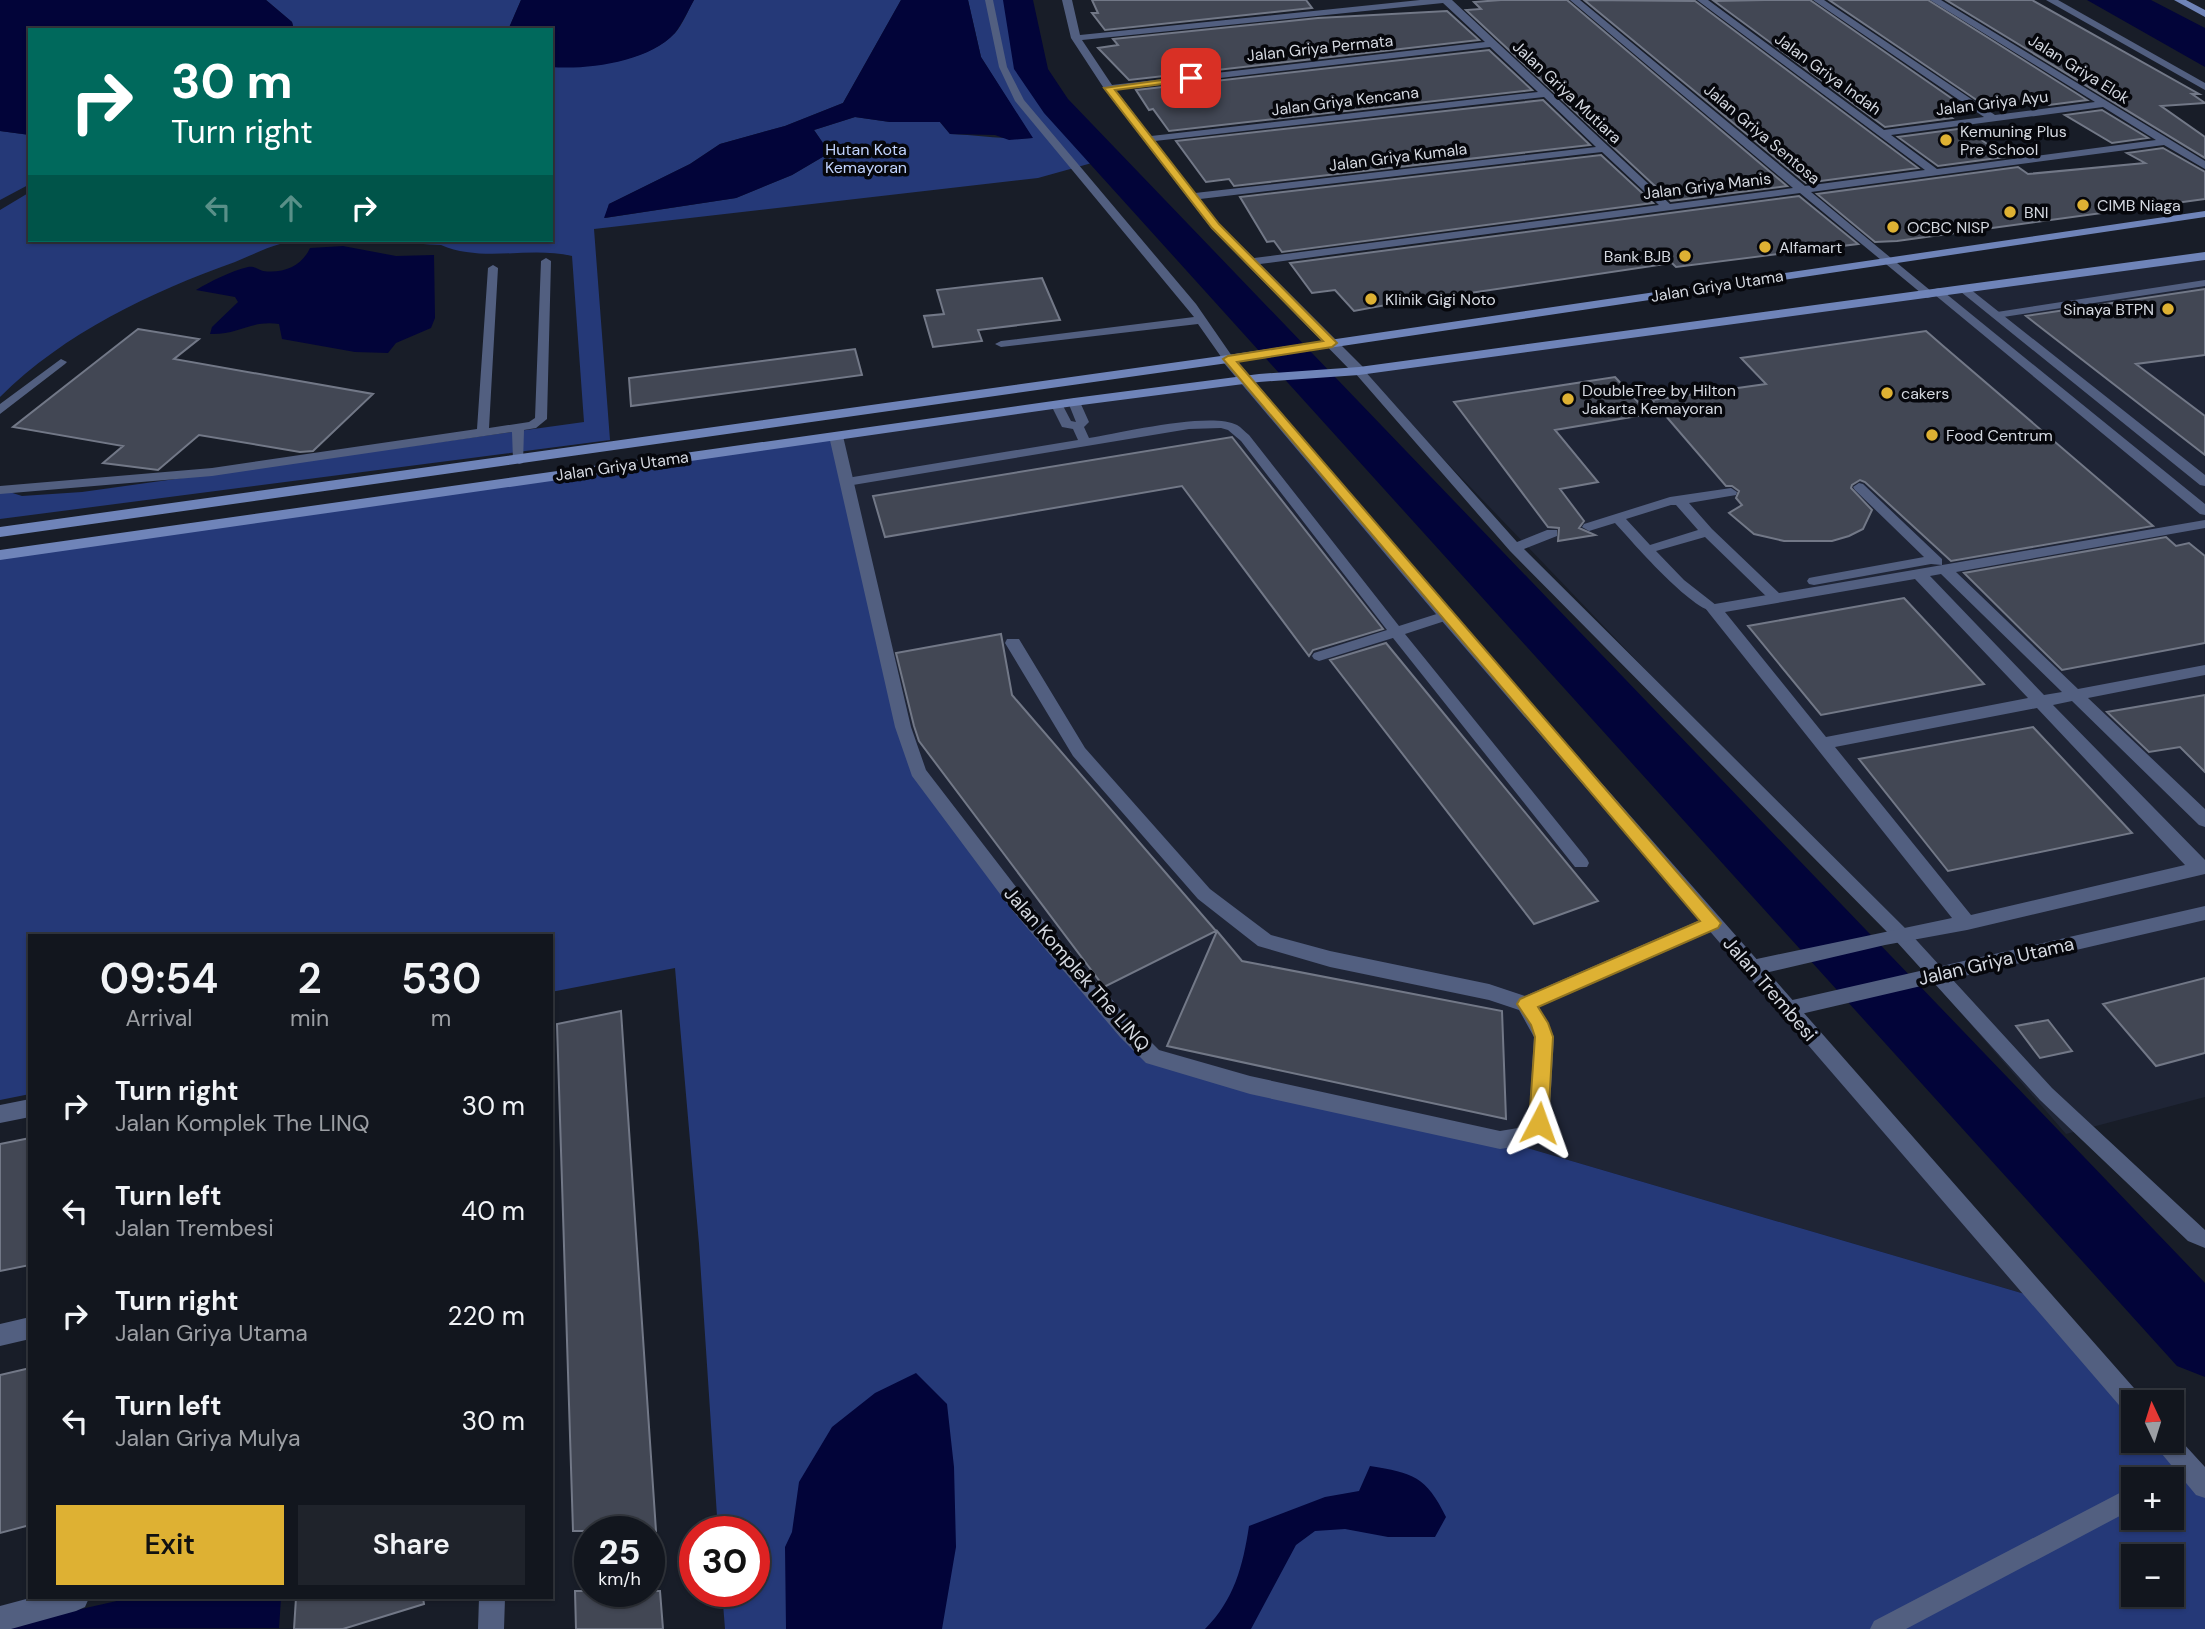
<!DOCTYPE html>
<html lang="en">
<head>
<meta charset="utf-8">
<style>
  body { margin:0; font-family:"DM Sans",sans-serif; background:#1f232b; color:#f1f3f6; height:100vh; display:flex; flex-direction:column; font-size:26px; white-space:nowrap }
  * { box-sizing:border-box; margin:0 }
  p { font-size:23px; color:#9c9fa4 }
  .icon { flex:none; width:38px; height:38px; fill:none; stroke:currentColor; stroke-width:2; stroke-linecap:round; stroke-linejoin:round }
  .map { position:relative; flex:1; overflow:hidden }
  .drawer { position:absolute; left:28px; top:934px; width:525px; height:665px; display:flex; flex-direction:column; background:#12161e; border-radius:0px; box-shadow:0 2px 5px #0004,0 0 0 2px #31353c }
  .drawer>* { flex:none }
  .guide { position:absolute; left:28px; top:28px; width:525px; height:214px; border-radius:0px; box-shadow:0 2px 5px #0004,0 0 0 2px #31353c; background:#00695c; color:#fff; overflow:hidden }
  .needle { width:46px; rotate:356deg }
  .tools { position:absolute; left:2121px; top:1390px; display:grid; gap:14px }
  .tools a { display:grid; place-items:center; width:63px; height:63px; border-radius:0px; background:#12161e; box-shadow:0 2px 5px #0004,0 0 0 2px #31353c; font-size:35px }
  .speed { position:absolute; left:574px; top:1516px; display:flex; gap:14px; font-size:35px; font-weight:700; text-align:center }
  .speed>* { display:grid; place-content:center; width:91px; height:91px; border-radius:50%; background:#12161e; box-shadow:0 2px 5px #0004,0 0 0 2px #31353c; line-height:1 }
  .speed small { font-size:18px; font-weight:400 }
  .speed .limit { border:10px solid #d22; background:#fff; color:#111 }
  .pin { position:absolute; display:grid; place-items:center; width:60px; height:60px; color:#fff; margin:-30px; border-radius:14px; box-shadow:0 4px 10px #0006 }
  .me { position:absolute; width:77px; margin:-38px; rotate:4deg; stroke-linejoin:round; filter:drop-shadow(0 0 5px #0008) }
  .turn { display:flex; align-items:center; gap:24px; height:147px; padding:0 28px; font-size:32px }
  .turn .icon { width:91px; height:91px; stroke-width:2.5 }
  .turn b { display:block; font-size:49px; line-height:60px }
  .lanes { display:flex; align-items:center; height:66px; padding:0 28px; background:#0003; justify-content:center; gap:35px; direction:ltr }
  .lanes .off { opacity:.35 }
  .eta { display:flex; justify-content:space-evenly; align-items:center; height:119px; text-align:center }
  .eta b { font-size:42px; font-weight:600; line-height:49px }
  .cta { display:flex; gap:14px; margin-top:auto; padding:14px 28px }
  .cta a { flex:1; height:80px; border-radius:0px; background:#deb133; color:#111; font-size:28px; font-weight:600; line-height:80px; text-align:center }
  .cta a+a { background:#1f232b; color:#f1f3f6 }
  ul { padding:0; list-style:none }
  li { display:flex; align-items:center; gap:21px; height:105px; padding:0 28px }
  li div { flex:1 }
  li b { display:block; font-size:26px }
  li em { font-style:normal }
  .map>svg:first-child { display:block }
  .built { fill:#1f2536 }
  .green { fill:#253978; fill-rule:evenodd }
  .water { fill:#020439 }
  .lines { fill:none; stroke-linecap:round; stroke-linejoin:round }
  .river { fill:#020439; fill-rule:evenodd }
  .building { fill:#424754; stroke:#727887; stroke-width:2 }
  .service { fill:#525f80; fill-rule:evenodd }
  .minor { fill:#525f80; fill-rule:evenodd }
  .tertiary { fill:#525f80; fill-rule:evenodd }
  .secondary { fill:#6f84b9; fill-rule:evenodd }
  .route { fill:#deb133; stroke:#907321; stroke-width:2 }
  .poi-dot { fill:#deb133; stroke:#06070c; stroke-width:2.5 }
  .labels { text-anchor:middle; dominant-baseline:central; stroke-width:7; stroke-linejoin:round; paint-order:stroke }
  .far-street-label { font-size:16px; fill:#d4d8e0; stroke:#06070c }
  .far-poi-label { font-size:16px; fill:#d4d8e0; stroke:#06070c; text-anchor:start }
  .far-park-label { font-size:16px; fill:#c1d3fd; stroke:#06070c }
  .street-label { font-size:19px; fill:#d4d8e0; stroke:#06070c }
</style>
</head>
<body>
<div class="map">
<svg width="2205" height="1629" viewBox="0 0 2205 1629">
  <rect width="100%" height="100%" fill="#181d28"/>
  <path class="built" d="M2205 260V1097L2066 1134 1828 860 1359 371 1939 292Z
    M1245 380 2042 1299 1500 1140 1153 1057 918 772 837 436Z"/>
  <path class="green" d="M266 0H521L508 30H294L292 22Z
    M694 0H901L843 103 785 126 720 144 690 164 609 204 605 218 736 198 792 175 826 155 825 146 814 130 855 117 890 122H940L950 134C978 135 1005 140 1032 138L981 57 968 0H1008L1020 65 1039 94 1099 161 1038 178 594 229 610 440 0 519V489L22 496 82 492 584 422 572 256C528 246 483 263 441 245 397 243 320 233 280 244 265 248 250 256 235 262 151 292 64 333 0 397V210L30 192V240H551V67C588 68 648 62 675 33 683 24 688 10 694 0Z
    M0 131 30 135V184L0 200Z
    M836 436 918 771 1153 1056 1500 1140 2042 1299 2133 1404V1440H2165L2205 1486V1629H725L722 1591H754V1531H718L699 1244 675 968 551 992V936H30V1094L0 1100V555ZM2133 1479H2172V1517H2133ZM2133 1556H2172V1594H2133Z"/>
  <path class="water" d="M0 0H266L292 22 294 30H30V135L0 131Z
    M521 0H694C688 11 682 24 675 33 649 62 587 70 551 67V30H508Z
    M901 0H968L981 57 1033 138 1009 140 995 135 950 134 940 122H890L855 117 814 130 825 146 826 155 792 175 736 198 604 218 609 204 690 164 720 144 785 126 843 103Z
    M2087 0H2151L2205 28V67Z
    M343 246 396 256 434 255 435 318 431 328 396 343 388 353 355 352 282 339 279 324C250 320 239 335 210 334L212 327 238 302 235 297 196 290C211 281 231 271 248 267 254 266 257 269 263 271 283 274 302 266 310 248Z
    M916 1373 947 1404 954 1467 956 1547 942 1629H786L785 1547 792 1532 799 1482 832 1427 875 1393Z
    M1370 1466C1413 1473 1426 1476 1446 1517L1435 1537H1388L1345 1529 1315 1531 1296 1545 1251 1629H1205C1234 1600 1243 1566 1249 1526L1325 1497 1359 1491Z
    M130 1598H281L279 1628 5 1629 6 1626Z"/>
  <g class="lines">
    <path class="river" d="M1003 0H1033L1048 69 1068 99 2205 1283V1377L2177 1366 1044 113 1014 69Z"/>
  </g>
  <path class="building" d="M1092 0H1306L1312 8 1105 30 1092 13H1098Z
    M1501 0H1567L1787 186 1671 201 1466 10 1481 9 1474 2Z
    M1584 0 1695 1 1918 168 1806 183Z
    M1765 0H1810L1967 109H1960L1963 112 1946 114 1952 118 1885 127 1714 1Z
    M1829 0H1928L2087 100 2049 105 2044 102 1987 107Z
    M1946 0H2032L2199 94H2192L2205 103 2161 106 2205 137V158Z
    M1447 11 1479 40 1129 80 1098 48 1118 45 1113 39 1318 18Z
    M1489 50 1532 90 1169 131 1153 109 1149 110 1136 90Z
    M1543 100 1590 145 1234 186 1229 179 1206 182 1176 141Z
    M2102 110 2148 138 2112 143 2065 115Z
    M1965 128 2005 157 1938 166 1898 137Z
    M2163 148 2205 172V199L1897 241 1875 242 1817 194 2018 167 2028 174 2145 163 2127 153Z
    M1601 155 1653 203 1282 252 1274 241 1267 242 1240 197Z
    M1799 196 1858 244 1676 267 1672 263 1436 298 1434 296 1354 311 1335 290 1312 293 1290 263Z
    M1042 278 1060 320 978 330 982 341 933 347 924 316 944 314 937 290Z
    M2205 289V355L2136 364 2205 416V455L2026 316Z
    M138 329 199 339 174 359 373 394 313 451 300 452 199 435 158 470 103 463 123 446 13 427Z
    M1926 331 1942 345 2153 526 1951 561 1865 482 1860 480 1852 485 1851 488 1872 510 1863 529 1849 536 1832 541H1784L1754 534 1729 513 1742 505 1736 498 1739 491 1732 486H1726L1652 400 1766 384 1741 358Z
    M855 349 862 375 631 406 629 378Z
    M1615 377 1649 414 1555 430 1598 482 1560 489 1584 521 1579 528 1595 535 1558 541 1559 528 1548 527 1454 402Z
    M1232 437 1383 629 1313 650 1309 656 1182 486 885 537 873 496Z
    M2166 537 2176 546 2189 543 2205 556V643L2062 670 1964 573Z
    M1904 598 1984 684 1821 715 1748 626Z
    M1001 634 1012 695 1216 931 1104 987 919 741 914 726 896 653Z
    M1386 643 1459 732 1598 901 1534 924 1330 660Z
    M2205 695V772L2180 747 2149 752 2107 712Z
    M2033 727 2132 833 1948 871 1859 759Z
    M1217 931 1242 961 1502 1011 1506 1119 1167 1046Z
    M2205 978V1053L2156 1066 2103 1004Z
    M621 1011 656 1531H573L557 1024Z
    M2048 1020 2072 1051 2040 1058 2016 1026Z
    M30 1138V1265L0 1271V1144Z
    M30 1368V1525L0 1533V1375Z
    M575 1591H660L663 1629H576Z
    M296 1598H423L424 1604 343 1629H294Z"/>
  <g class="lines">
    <path class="service" d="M985 0H993L1007 67 1024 100 1196 304 1234 359 1232 361H1224L1198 324 1001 347 995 344 1001 341 1194 317 1015 101 999 67Z
      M546 258 551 261 547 419 536 428 524 430 523 463 519 464 513 460 512 432 212 476 0 494V486L212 468 477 429 488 268 493 265 498 268 489 428 529 422 535 418 541 261Z
      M2205 280V286L1997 318 1991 315 1997 312Z
      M61 359 67 362 65 364 0 414V404Z
      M1359 368 1363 369 1517 542 1547 530H1557V536L1524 549 1908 931 2052 1088 2205 1230V1248L2188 1241 2040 1100 1896 941 1510 551 1355 373 1353 371Z
      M1074 398 1080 402 1089 422 1084 427 1089 438C1120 433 1211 411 1237 425 1241 427 1245 432 1249 435L1399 626 1446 611 1451 613 1453 616 1451 619 1405 634 1587 859 1589 863 1587 867H1575L1393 638 1319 661 1314 659 1312 656 1314 653 1387 630 1241 441 1228 430 1221 428 1189 429 847 486 841 482 847 478 1078 440 1073 429 1062 427 1051 405 1057 401 1061 402 1071 421 1076 422 1068 402Z
      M1859 483 1863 484 1942 559V565L1931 564 1814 585 1809 584 1807 581 1809 578 1814 577 1924 557 1855 490 1853 487Z
      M1731 488 1737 492 1736 495 1689 503 1712 529 1781 595 1783 598 1781 601H1771L1705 537 1656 551 1684 580 1721 609 1719 612C1696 617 1631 540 1615 523L1589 531 1582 527 1584 524 1670 497ZM1671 505H1676L1698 530 1650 545 1626 519Z
      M2189 1457 2197 1460 2200 1468 2197 1476 2172 1488V1479H2157L2160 1471Z
      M2133 1486V1509L1906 1629H1870L1874 1621Z"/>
    <path class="minor" d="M1062 0H1072L1080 35 1420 0H1452L1670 204 1793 188 1570 0H1580L1805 186 1925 170 1697 0H1708L1884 130 1984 117 1813 0H1824L1995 115 2095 102 1930 0H1941L2205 161V169L2164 145 1811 192 1931 291V297L1927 298 1800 193 1260 264 1364 368V374H1354L1211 228 1105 90 1071 38ZM1443 3 1485 42 1112 85 1082 40ZM1490 47 1538 92 1151 136 1116 90ZM1544 97 1596 147 1195 193 1155 141ZM2103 107 2156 140 1937 169 1891 135ZM1602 152 1659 205 1254 258 1219 224 1200 199Z
      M2046 0H2058L2205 83V90Z
      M1965 285 2205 475V486L2200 485 1961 292 1959 289Z
      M1939 288 2205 504V515L2200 514 1935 295V289Z
      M836 432 843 436 911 727 926 770 1026 900 1134 1025 1159 1050 1250 1076 1500 1131 1518 1128 1529 1119 1534 1037 1519 1010 1489 1000 1330 967 1258 946 1198 899 1073 756 1005 643 1007 639H1019L1085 748 1210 889 1271 935 1330 951 1489 984 1525 996 1705 918 1712 916 1719 918 1721 923 1719 928 1539 1007 1554 1037 1549 1123C1540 1143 1519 1146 1500 1149L1250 1094 1146 1063 1120 1037 1012 910 912 776 895 727 829 436Z
      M2205 520V528L1956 572 2078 689 2205 665V675L2088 698 2205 809V827L2199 825 2072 701 2053 705 2205 860V874L1967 930 1885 945 1752 976 1745 973 1742 968 1745 963 1752 960 1952 918 1709 613 1706 609 1709 605ZM1941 574 2062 692 2044 695 1930 576ZM1915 579 2028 698 1826 737 1725 612ZM2037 708 2185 865 1971 915 1835 747Z
      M2205 906V920L1788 1017 1781 1015 1778 1009 1781 1003 1788 1001Z
      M30 1099V1117L0 1123V1105Z
      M30 1317V1339L0 1346V1324Z
      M30 1598H89L85 1607 76 1611 11 1629H0V1606Z
      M479 1598H505L504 1629H478Z"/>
    <path class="tertiary" d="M1228 355 1233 356 1451 612 2141 1396 2144 1402H2133V1416L2125 1412 1441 620 1223 362V356Z
      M2172 1431 2205 1467V1498L2196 1495 2157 1448 2153 1440H2172Z"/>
    <path class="secondary" d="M2174 0H2186L2205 10V17Z
      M2205 211V217L1228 363 0 537V527L1228 355Z
      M2205 252V260L1359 375 1259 382 1074 406 0 560V550L1074 398 1259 374 1359 367Z"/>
  </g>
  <path class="route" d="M1191 76 1196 78 1194 80 1115 90 1219 224 1337 343 1332 347 1237 362 1721 923 1718 928 1538 1007 1548 1023 1553 1037 1548 1123 1545 1129 1539 1132 1532 1129 1529 1123 1535 1037 1531 1025 1517 1004 1520 999 1700 921 1223 359 1228 356 1323 341 1212 228 1104 88Z"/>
  <g class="poi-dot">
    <circle cx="1946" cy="140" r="7"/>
    <circle cx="2083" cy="205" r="7"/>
    <circle cx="2010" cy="212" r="7"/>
    <circle cx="1893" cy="227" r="7"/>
    <circle cx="1765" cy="247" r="7"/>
    <circle cx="1685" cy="256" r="7"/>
    <circle cx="1371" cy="299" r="7"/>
    <circle cx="2168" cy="309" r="7"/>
    <circle cx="1887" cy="393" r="7"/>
    <circle cx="1568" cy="399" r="7"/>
    <circle cx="1932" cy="435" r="7"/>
  </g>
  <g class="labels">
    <g class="far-street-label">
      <text transform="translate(1320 48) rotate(-6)">Jalan Griya Permata</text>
      <text transform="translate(2079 69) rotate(32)">Jalan Griya Elok</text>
      <text transform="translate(1828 74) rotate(36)">Jalan Griya Indah</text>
      <text transform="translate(1567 92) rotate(43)">Jalan Griya Mutiara</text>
      <text transform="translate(1345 101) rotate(-7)">Jalan Griya Kencana</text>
      <text transform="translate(1992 103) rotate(-7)">Jalan Griya Ayu</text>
      <text transform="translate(1762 134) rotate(40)">Jalan Griya Sentosa</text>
      <text transform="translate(1398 157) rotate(-7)">Jalan Griya Kumala</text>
      <text transform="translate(1707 186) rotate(-7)">Jalan Griya Manis</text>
      <text transform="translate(1717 286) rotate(-9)">Jalan Griya Utama</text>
      <text transform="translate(622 466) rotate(-8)">Jalan Griya Utama</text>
    </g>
    <g class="far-poi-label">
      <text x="1960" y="131">Kemuning Plus<tspan x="1960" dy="18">Pre School</tspan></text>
      <text x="2097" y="205">CIMB Niaga</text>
      <text x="2024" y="212">BNI</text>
      <text x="1907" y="227">OCBC NISP</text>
      <text x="1779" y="247">Alfamart</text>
      <text x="1671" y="256" text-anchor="end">Bank BJB</text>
      <text x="1385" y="299">Klinik Gigi Noto</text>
      <text x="2154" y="309" text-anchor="end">Sinaya BTPN</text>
      <text x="1582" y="390">DoubleTree by Hilton<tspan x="1582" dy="18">Jakarta Kemayoran</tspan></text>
      <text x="1901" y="393">cakers</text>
      <text x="1946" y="435">Food Centrum</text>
    </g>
    <g class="far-park-label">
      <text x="866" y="149">Hutan Kota<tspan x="866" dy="18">Kemayoran</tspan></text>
    </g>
    <g class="street-label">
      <text transform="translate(1996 961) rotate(-13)">Jalan Griya Utama</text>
      <text transform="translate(1077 969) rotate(49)">Jalan Komplek The LINQ</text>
      <text transform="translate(1770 989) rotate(49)">Jalan Trembesi</text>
    </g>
  </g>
</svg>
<div class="tools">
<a><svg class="needle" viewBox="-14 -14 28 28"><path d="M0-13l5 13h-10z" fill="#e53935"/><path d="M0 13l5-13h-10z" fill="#9c9fa4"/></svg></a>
<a>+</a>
<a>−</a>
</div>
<div class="speed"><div>25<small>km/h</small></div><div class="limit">30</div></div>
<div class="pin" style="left:1191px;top:78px;background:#d93025"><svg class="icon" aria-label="arrive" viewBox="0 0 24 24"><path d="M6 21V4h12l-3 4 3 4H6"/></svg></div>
<svg class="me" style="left:1539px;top:1123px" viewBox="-20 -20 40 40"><path d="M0-17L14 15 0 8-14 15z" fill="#deb133" stroke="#fff" stroke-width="4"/></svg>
<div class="guide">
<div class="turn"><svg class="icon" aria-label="right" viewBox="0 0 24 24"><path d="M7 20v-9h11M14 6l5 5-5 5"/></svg><div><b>30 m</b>Turn right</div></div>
<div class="lanes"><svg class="icon off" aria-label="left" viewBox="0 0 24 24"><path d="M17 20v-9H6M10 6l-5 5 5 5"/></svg><svg class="icon off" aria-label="ahead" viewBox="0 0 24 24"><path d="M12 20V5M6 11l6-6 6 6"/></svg><svg class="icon" aria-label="right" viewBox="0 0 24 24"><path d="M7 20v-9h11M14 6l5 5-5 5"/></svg></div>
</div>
<section class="drawer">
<div class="eta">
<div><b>09:54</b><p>Arrival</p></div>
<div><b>2</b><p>min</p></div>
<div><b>530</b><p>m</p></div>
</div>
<ul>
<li><svg class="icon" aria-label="right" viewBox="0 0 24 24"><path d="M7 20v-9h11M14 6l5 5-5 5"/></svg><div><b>Turn right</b><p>Jalan Komplek The LINQ</p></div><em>30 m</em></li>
<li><svg class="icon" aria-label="left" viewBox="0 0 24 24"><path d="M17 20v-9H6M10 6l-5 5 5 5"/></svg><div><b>Turn left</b><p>Jalan Trembesi</p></div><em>40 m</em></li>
<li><svg class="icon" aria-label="right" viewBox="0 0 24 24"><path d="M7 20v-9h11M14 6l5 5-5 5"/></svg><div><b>Turn right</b><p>Jalan Griya Utama</p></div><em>220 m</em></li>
<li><svg class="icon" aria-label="left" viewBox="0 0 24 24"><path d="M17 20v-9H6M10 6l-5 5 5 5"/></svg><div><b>Turn left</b><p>Jalan Griya Mulya</p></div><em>30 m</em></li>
</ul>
<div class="cta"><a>Exit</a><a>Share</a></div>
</section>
</div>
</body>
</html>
